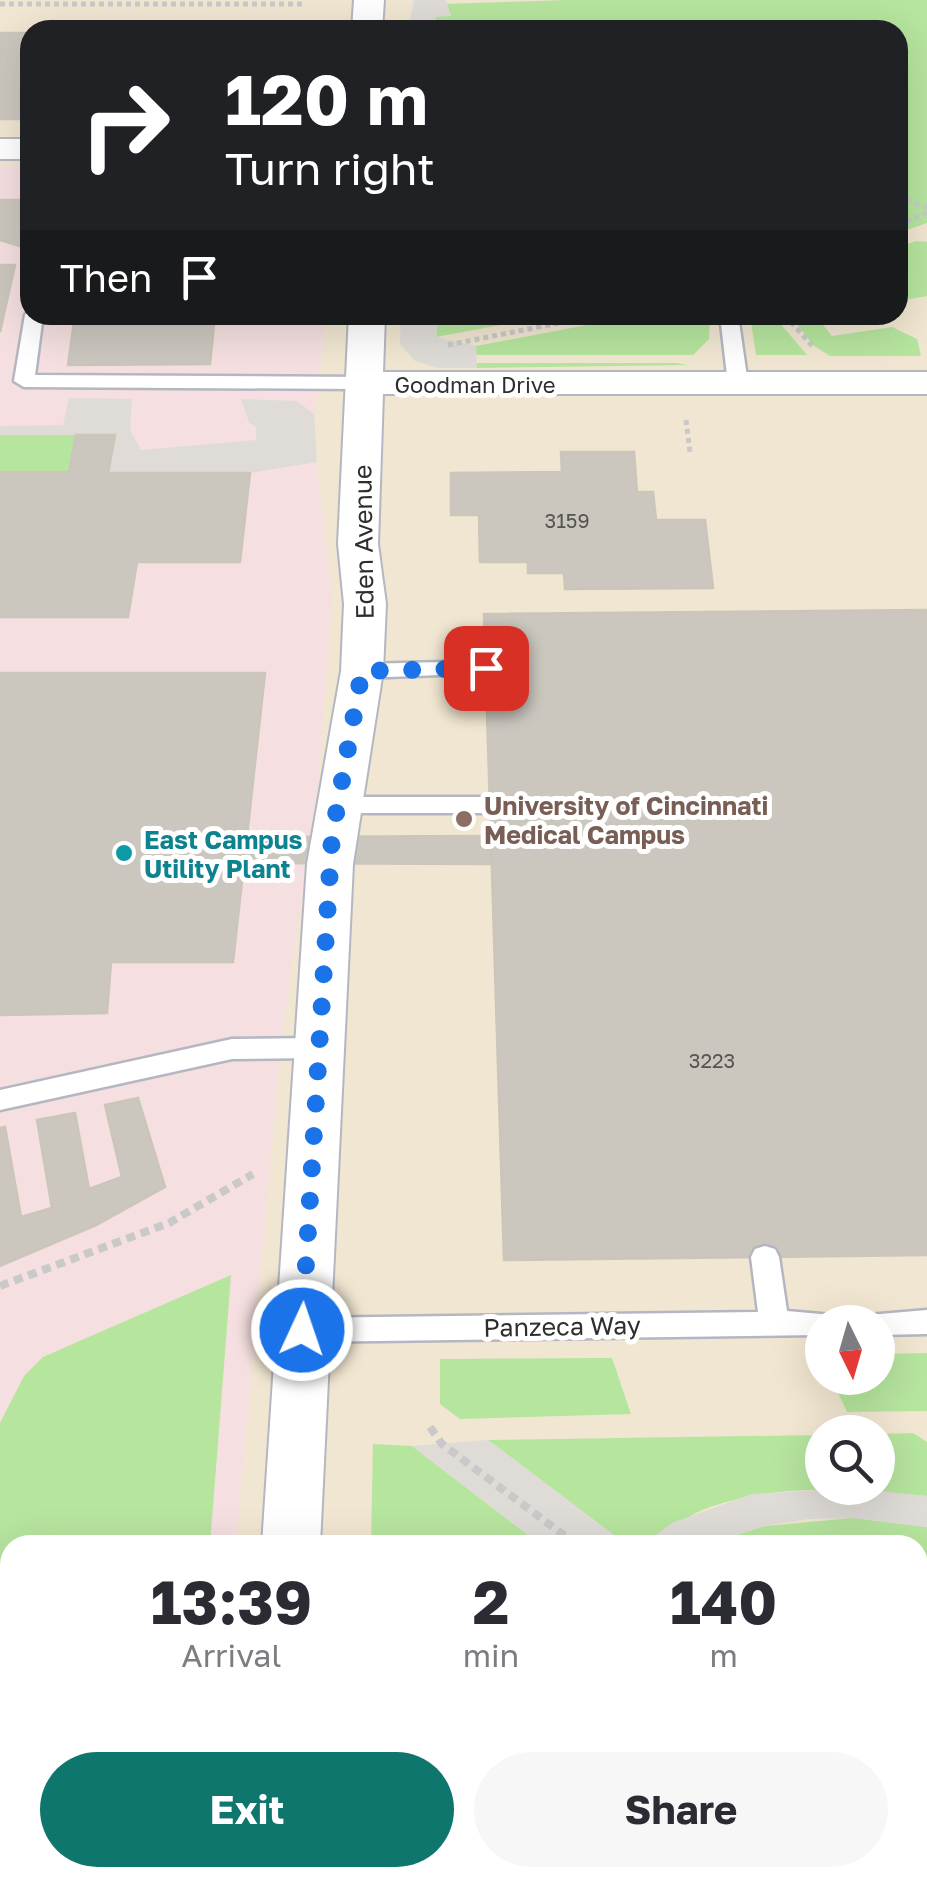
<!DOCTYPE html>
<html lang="en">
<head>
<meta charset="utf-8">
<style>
  body { margin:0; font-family:"Golos Text",sans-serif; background:#f7f7f7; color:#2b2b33; height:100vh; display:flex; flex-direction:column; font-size:38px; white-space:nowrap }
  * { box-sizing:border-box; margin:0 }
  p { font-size:32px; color:#7c7c81 }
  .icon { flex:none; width:55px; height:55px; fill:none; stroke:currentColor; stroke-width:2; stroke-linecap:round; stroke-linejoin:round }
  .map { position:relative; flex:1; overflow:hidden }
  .sheet { position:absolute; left:0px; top:1535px; width:928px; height:352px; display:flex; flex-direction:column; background:#fff; border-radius:30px 30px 0 0; box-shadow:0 10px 40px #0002 }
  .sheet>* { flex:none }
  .top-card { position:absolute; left:20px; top:20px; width:888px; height:305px; border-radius:30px; box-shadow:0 10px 40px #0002; background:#202124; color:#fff; overflow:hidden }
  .needle { width:65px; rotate:175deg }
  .tools { position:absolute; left:805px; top:1305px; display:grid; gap:20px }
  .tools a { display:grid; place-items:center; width:90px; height:90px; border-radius:50%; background:#fff; box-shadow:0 10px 40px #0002; font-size:50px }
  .pin { position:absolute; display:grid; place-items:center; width:85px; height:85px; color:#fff; margin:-42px; border-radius:20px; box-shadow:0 5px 15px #0006 }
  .me { position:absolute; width:110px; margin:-55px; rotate:3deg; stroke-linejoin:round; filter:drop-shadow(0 0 8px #0008) }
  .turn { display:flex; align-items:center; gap:35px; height:210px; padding:0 40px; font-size:45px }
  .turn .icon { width:130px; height:130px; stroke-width:2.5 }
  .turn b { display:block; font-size:70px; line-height:85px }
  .then { display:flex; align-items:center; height:95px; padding:0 40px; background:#0003; gap:20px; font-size:38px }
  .eta { display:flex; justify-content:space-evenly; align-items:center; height:170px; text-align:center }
  .eta b { font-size:60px; font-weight:700; line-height:70px }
  .action { display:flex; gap:20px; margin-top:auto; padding:20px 40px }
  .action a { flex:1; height:115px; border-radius:60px; background:#0f766e; color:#fff; font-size:40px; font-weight:700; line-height:115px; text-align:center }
  .action a+a { background:#f7f7f7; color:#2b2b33 }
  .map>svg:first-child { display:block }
  .education { fill:#f0e6d1; fill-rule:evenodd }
  .medical { fill:#f5dfe0 }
  .green { fill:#b6e59e }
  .plaza { fill:#dfdcd8 }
  .building { fill:#cbc7bf; stroke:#cbc5ba; stroke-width:2.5 }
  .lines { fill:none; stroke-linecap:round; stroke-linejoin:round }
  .service-casing { stroke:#b4b7c1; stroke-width:5 }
  .minor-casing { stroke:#b4b7c1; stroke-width:4 }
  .path-far1 { stroke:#c9c9c9; stroke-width:5; stroke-dasharray:5 4; stroke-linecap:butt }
  .path { stroke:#c9c9c9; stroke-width:8; stroke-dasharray:9 6; stroke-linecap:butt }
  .service { fill:#fff; fill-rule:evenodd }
  .minor { fill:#fff; fill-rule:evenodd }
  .route { stroke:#1a73e8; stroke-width:18; stroke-dasharray:0 32.4 }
  .education-dot { fill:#8d6e63; stroke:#fff; stroke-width:4 }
  .culture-dot { fill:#0f9aa8; stroke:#fff; stroke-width:4 }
  .labels { text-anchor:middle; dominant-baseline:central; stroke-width:10; stroke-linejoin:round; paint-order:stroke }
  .number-label { font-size:20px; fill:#555452 }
  .far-street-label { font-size:22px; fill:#2e2e2e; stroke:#fff }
  .street-label { font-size:25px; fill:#2e2e2e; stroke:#fff }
  .education-label { font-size:25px; font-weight:bold; fill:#785e54; stroke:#fff; text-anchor:start }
  .culture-label { font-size:25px; font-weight:bold; fill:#0d838f; stroke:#fff; text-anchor:start }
</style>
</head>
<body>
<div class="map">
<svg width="927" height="1886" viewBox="0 0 927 1886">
  <rect width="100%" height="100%" fill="#efe9e1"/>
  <path class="education" d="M0 0H927V1886H0ZM30 30H898V315H30ZM822 1322H878V1378H822ZM822 1432H878V1488H822ZM10 1545H918V1878H10Z"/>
  <path class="medical" d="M0 166H30V315H326L313 435 332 598 318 787 282 1032 236 1545H10V1878H213V1886H0Z"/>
  <path class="green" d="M566 0H927V223L898 233V30H441L434 16 451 15 445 4Z
    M916 241 927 242V296L898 301V247Z
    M439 315H555L436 337Z
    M640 315H710L709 339 693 355H476V346Z
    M750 315H773L807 355H756Z
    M790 315H815L832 336 892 327 917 339 921 356H830L813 345Z
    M476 363H676L688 365 477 368Z
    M0 435H76L69 472H0Z
    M231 1275 210 1545H10V1636L0 1585V1423L24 1376 43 1357Z
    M927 1353V1411L847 1412 831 1378H878V1354Z
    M612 1358 631 1414 460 1419 440 1404V1359Z
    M913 1433 927 1442V1496C852 1490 783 1482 710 1507 683 1516 652 1545 627 1545L488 1440 822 1435V1488H878V1434Z
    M373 1444 412 1446 541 1545H371Z
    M853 1518 927 1527V1771L918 1764V1545H705L765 1526Z
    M58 1878H184L183 1886H60Z
    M361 1878H675L624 1879 623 1886H361Z"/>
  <path class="plaza" d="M414 0H446L451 16 434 17 441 30H408Z
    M401 315H439L436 337 476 346 477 368H438L415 361 400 344Z
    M69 398 132 399 130 430 141 450 256 440V427L249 422 241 399 297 401 314 414 317 462 250 473H108L114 435H0V426L63 425Z
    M488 1440 627 1545H541L412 1446Z
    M850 1488 927 1496V1527L853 1518 808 1519 765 1526 705 1545H642L672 1523 752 1494Z"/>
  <path class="building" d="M0 33H30V119H0Z
    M0 200H27L24 210H30V249L0 240Z
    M0 265H15L0 332Z
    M75 315H215L210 364 68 365Z
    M76 435H115L108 473H250L240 562H137L128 617H0V472H69Z
    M561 452H634L637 492H653L656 520H705L713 588 565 589 564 573H528V562H480L479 515H451V473L562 472Z
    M927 610V1255L504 1260 484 614Z
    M0 673H265L233 962H111L107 1013 0 1015Z
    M491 836 492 864 247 863 250 837Z
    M138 1098 165 1187 96 1225 0 1266V1128L5 1127 21 1217 52 1208 37 1120 75 1113 89 1189 122 1177 105 1105Z
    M907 1878 909 1886H623V1879Z"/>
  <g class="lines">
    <defs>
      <path id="service" d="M30 310V315H43L35 375 361 377 371 383 361 389 24 387 14 381 25 315Z
        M720 315H738L748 384 745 388 738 390 728 384Z
        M485 661 493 663 496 668 493 673 362 678 351 671 362 664Z
        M337 797H490L502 805 490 813H337L325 805Z
        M318 1038 327 1041 331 1048 327 1055 318 1058 232 1059 0 1110V1090L232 1039Z
        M765 1246 775 1249 779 1257 787 1311 832 1315 836 1322H822V1335L302 1342 292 1339 288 1330 292 1321 302 1318 758 1312 751 1257 755 1249Z
        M927 1310V1334L878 1335V1322H864L868 1315Z"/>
      <path id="minor" d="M354 0H384L382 30H352Z
        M0 139H30V159H0Z
        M349 315H385L383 372H927V394H383L378 544 386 604 383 671 353 864 320 1545H262L307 864 341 671 344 604 338 544Z
        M240 1878H304V1886H240Z"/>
    </defs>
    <use href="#service" class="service-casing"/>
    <use href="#minor" class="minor-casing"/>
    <path class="path-far1" d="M0 4H305
      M898 196 927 208
      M898 225 927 213
      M785 315 814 348
      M448 345 599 315
      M686 420 690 452"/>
    <path class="path" d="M0 1286 169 1223 253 1174
      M430 1427 442 1444 577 1545
      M0 1688 10 1730
      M0 1791 10 1789
      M918 1800 927 1807
      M36 1878 38 1886"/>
    <use href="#service" class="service"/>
    <use href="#minor" class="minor"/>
  </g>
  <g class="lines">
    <path class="route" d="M302 1330 332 836 362 671 486 668"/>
  </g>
  <circle class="education-dot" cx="464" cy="819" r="10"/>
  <circle class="culture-dot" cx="124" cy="853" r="10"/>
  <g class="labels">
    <g class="number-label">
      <text x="567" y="520">3159</text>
      <text x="712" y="1060">3223</text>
    </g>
    <g class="far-street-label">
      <text x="475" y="384">Goodman Drive</text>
    </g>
    <g class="street-label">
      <text transform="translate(363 542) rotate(-91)">Eden Avenue</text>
      <text transform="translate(562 1326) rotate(-1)">Panzeca Way</text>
    </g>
    <g class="education-label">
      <text x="484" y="805">University of Cincinnati<tspan x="484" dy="29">Medical Campus</tspan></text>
    </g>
    <g class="culture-label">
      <text x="144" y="839">East Campus<tspan x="144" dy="29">Utility Plant</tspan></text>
    </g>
  </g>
</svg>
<div class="tools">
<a><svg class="needle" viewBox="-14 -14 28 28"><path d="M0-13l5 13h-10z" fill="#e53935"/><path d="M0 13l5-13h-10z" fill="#7c7c81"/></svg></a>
<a><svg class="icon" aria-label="search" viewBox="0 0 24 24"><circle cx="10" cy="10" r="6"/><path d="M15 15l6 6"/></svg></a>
</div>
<div class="pin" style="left:486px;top:668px;background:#d93025"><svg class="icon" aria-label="arrive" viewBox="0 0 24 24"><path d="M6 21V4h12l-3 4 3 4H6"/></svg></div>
<svg class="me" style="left:302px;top:1330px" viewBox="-20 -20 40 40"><circle r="17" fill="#1a73e8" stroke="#fff" stroke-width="3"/><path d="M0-11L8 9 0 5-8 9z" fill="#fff"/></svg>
<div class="top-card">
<div class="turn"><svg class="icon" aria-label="right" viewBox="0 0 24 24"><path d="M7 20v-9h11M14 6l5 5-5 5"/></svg><div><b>120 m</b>Turn right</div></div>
<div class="then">Then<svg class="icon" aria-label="arrive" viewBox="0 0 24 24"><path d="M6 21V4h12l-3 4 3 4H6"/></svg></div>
</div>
<section class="sheet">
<div class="eta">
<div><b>13:39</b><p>Arrival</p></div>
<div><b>2</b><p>min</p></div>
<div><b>140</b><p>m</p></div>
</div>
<div class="action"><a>Exit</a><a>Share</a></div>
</section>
</div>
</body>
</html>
